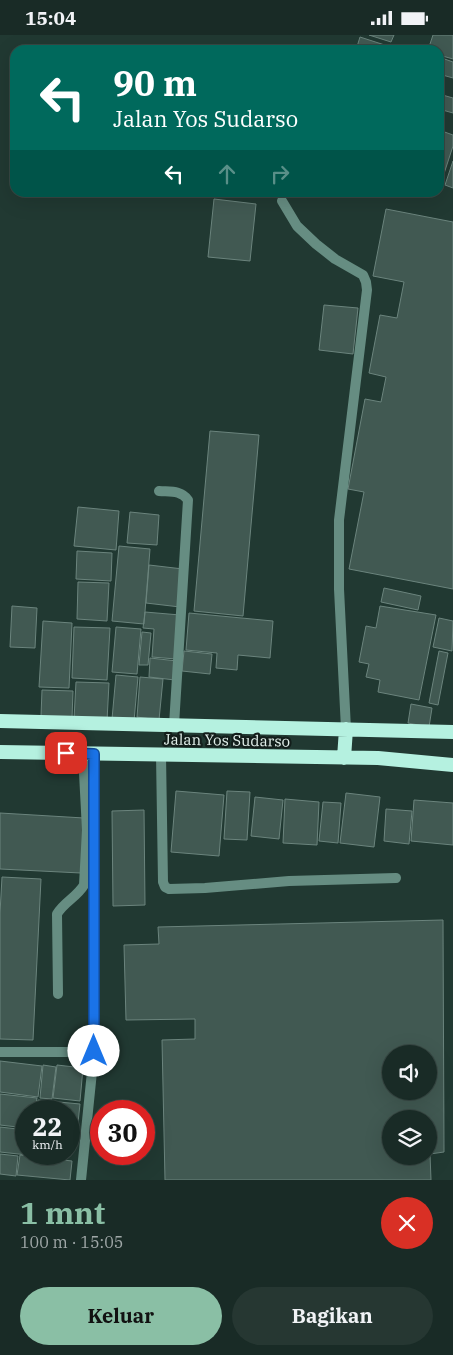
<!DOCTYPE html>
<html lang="id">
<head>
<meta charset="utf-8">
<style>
  body { margin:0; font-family:"IBM Plex Serif",serif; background:#263732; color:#f1f3f6; height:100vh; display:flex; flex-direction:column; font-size:19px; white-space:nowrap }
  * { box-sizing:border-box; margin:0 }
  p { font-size:16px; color:#9fa7a7 }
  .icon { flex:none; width:28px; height:28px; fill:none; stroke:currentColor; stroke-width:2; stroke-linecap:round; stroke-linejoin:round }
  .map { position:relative; height:1145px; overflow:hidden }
  .side { display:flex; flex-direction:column; background:#192b26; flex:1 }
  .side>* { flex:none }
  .hud { position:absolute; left:10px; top:10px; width:434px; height:152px; border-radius:15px; box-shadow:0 5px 20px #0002,0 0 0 1px #374743; background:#00695c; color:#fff; overflow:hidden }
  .fabs { position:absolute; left:382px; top:1010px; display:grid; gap:10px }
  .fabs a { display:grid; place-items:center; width:55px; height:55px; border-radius:50%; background:#192b26; box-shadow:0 5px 20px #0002,0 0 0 1px #374743; font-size:25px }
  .speed { position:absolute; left:15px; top:1065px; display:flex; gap:10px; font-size:25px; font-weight:700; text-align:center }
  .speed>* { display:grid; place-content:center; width:65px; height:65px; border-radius:50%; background:#192b26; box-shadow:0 5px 20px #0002,0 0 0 1px #374743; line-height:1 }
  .speed small { font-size:12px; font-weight:400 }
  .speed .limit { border:8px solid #d22; background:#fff; color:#111 }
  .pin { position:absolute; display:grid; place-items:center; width:42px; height:42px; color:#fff; margin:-21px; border-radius:10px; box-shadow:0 2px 8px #0006 }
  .me { position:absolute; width:55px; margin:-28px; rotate:0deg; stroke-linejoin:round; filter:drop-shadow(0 0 4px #0008) }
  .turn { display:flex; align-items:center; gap:18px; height:105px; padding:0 20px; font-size:22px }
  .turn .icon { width:65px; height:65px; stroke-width:2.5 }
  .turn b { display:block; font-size:35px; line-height:42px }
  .lanes { display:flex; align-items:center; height:48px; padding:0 20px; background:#0003; justify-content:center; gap:25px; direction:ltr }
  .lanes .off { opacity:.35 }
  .round { display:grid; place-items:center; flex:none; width:52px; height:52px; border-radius:26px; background:#263732 }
  .overview { display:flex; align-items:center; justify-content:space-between; height:85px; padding:0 20px }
  h1 { font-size:30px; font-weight:700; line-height:38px; color:#8abfa5 }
  .action { display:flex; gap:10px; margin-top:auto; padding:10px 20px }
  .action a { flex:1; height:58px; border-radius:30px; background:#8abfa5; color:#111; font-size:20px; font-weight:700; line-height:58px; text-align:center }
  .action a+a { background:#263732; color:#f1f3f6 }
  .status { display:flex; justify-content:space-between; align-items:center; height:35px; padding:0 25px; background:#192b26; direction:ltr }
  .status svg { height:14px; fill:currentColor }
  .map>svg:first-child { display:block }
  .building { fill:#415952; stroke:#6b847d; fill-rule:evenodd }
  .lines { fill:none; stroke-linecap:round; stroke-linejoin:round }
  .service { stroke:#668d82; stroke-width:10 }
  .minor { stroke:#668d82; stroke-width:10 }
  .trunk { stroke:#b5f1e0; stroke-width:14 }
  .route-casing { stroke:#114b97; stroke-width:12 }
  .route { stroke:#1a73e8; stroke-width:9 }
  .labels { text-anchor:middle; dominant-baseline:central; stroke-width:4.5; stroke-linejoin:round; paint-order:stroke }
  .street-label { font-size:15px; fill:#e2f0eb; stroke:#131e1b }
</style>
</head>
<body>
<div class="status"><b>15:04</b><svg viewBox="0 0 49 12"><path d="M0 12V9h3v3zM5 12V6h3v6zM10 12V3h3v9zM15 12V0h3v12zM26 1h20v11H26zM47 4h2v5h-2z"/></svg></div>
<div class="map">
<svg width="453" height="1145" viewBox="0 0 453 1145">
  <rect width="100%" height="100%" fill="#213932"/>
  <path class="building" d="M369 0H394L391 7Z
    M433 0H453V24L439 20V15H428Z
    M360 2 397 14 396 15H356Z
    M439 22 453 27V43L439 39Z
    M439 59 453 63V78L439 74Z
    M439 95 453 100V111L439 154Z
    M453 126V153L445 150Z
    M214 164 256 169 250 226 208 222Z
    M386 174 453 187V554L349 534 364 457 348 454 365 364 381 367 386 342 369 338 380 280 397 283 404 247 373 241Z
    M324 270 358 273 353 319 319 315Z
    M210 396 259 400 243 581 194 576Z
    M78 472 119 476 116 515 74 511Z
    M130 477 159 480 157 510 127 508Z
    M119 511 150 514 144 589 112 586Z
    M77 516 112 518 111 546 76 544Z
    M149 530 183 534 180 572 146 568Z
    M78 547 109 548 107 586 77 584Z
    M384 553 421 561 418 575 381 567Z
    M12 571 37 573 35 613 10 612Z
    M380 571 436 580 419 665 378 657 380 645 366 642 369 629 359 627 366 591 376 593Z
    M145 577 180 580 176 624 152 622 154 594 143 593Z
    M189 578 273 586 270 623 238 620 237 635 216 633 217 618 186 615Z
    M439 583 453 586 452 616 433 612Z
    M43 586 72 588 69 653 39 652Z
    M74 592 110 593 107 645 72 643Z
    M116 592 141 594 137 639 112 637Z
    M142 597 151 598 148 630H139Z
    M184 616 212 619 210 639 182 636Z
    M439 616 448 618 438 670 429 668Z
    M150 623 177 626 175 645 149 642Z
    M116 640 138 642 134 686 112 684Z
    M140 642 163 644 159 685 137 682Z
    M76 647 109 648 107 686 74 684Z
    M42 655 73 656 72 683 41 681Z
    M411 669 432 673 429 692 408 688Z
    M176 756 224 760 219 821 171 817Z
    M227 756 250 757 247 805 224 804Z
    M346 758 380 762 374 812 340 808Z
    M255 762 283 765 279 804 251 801Z
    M285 764 319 767 317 810 283 808Z
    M414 765 453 768V810L411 806Z
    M323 767 341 768 338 808 319 806Z
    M386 774 412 776 409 809 384 806Z
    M144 775 145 870 113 871 112 776Z
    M0 778 84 783 81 838 0 834Z
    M2 842 41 844 33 1005 0 1004V878Z
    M443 885 444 1117 430 1119 431 1145H165L162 1005 195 1004V984L126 985 124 910 159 909 158 892ZM391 1019H429V1056H391ZM391 1084H429V1121H391Z
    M0 1026 42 1031 38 1062 0 1057Z
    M43 1030 56 1032 52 1064 40 1063Z
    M57 1030 83 1033 80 1066 53 1063Z
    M0 1059 37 1063 35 1076H26V1093L0 1090Z
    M38 1065 80 1069 77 1097 69 1096V1076H37Z
    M0 1092 26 1095V1119H38L37 1121 0 1117Z
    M0 1119 18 1121 16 1141 0 1139Z
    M20 1120 72 1126 70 1145 17 1140Z"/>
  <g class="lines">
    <path class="service" d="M282 166 297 191 316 209 335 224 363 240 366 247 367 255 339 485V554L346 694
      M159 456C170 457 181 455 188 465L174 690
      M161 720 163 847 165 852 169 854 205 853 289 846 396 843
      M58 959 57 879C64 867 77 862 84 850L87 795 83 719"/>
    <path class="minor" d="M0 1017H94
      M81 1145 94 1017 95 719"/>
    <path class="trunk" d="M0 686 453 697
      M0 717 378 723 453 730
      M344 723 346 694"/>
  </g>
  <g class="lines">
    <defs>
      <path id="route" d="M66 718 94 719V1016"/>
    </defs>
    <use href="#route" class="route-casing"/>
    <use href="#route" class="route"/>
  </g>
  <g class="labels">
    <g class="street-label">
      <text transform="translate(227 705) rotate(1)">Jalan Yos Sudarso</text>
    </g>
  </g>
</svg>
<div class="fabs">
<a><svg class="icon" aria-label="sound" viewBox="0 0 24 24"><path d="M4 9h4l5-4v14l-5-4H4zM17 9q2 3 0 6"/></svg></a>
<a><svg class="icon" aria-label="layers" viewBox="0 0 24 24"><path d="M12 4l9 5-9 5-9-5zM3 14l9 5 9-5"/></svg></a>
</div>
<div class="speed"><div>22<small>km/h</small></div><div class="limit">30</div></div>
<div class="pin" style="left:66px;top:718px;background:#d93025"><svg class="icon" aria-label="arrive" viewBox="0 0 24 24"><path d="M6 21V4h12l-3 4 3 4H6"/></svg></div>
<svg class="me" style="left:94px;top:1016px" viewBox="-20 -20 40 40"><circle r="19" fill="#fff"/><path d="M0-13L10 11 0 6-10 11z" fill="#1a73e8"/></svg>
<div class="hud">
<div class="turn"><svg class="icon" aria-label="left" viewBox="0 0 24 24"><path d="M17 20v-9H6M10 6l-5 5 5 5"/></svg><div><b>90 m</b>Jalan Yos Sudarso</div></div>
<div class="lanes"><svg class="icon" aria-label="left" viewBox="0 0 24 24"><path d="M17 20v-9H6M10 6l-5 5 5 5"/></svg><svg class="icon off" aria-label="ahead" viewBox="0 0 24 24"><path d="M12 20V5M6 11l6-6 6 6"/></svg><svg class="icon off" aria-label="right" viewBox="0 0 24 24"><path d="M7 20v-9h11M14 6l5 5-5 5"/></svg></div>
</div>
</div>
<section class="side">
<div class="overview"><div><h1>1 mnt</h1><p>100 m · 15:05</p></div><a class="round" style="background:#d93025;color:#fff"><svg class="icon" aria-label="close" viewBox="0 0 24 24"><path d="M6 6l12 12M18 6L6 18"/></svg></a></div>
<div class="action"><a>Keluar</a><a>Bagikan</a></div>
</section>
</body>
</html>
